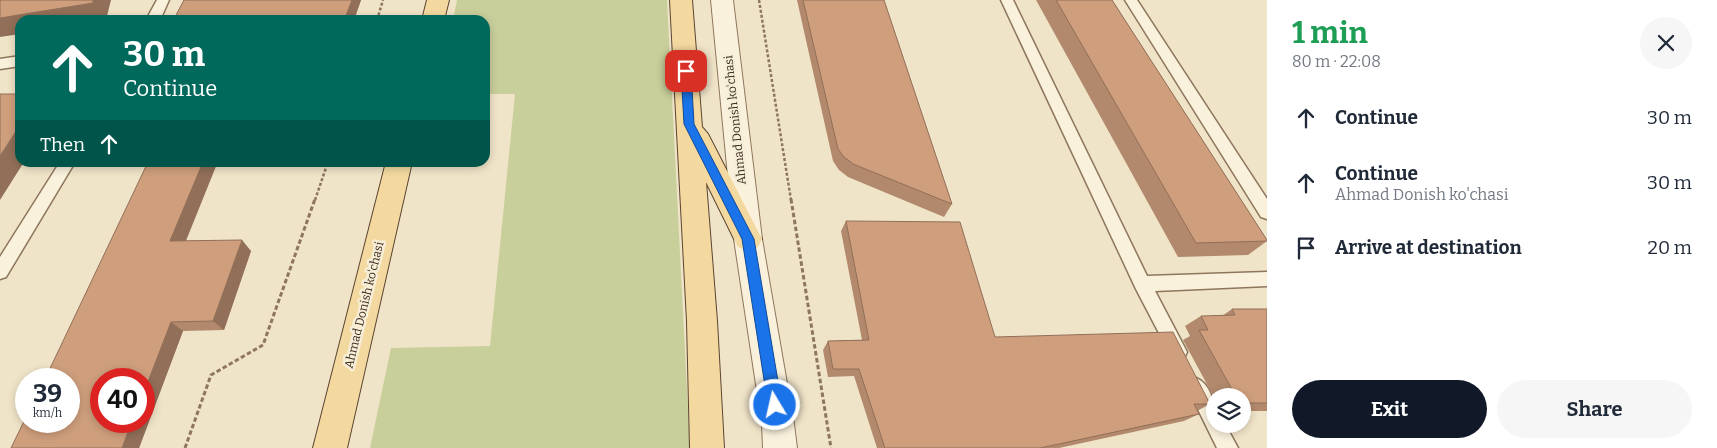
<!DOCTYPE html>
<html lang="en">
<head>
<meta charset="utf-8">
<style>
  body { margin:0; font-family:Bitter,serif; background:#f6f6f7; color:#1f2937; height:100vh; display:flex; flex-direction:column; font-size:19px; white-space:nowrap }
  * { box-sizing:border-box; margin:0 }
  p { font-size:16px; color:#747a83 }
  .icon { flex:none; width:28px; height:28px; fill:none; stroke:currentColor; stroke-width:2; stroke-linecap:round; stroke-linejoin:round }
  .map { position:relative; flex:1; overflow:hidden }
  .side { display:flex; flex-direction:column; background:#fff; width:450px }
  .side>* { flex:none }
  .guide { position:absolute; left:15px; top:15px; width:475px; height:152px; border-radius:15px; box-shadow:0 2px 8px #0003; background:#00695c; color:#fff; overflow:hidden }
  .buttons { position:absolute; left:1206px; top:388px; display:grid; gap:10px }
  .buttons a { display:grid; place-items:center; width:45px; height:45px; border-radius:50%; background:#fff; box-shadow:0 2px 8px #0003; font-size:25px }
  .speed { position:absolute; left:15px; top:368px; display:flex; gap:10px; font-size:25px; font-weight:700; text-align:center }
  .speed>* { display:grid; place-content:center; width:65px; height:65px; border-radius:50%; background:#fff; box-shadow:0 2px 8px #0003; line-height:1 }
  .speed small { font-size:12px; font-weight:400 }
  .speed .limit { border:8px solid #d22; background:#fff; color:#111 }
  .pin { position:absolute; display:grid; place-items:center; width:42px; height:42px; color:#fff; margin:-21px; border-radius:10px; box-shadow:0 2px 8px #0006 }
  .me { position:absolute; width:55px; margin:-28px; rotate:351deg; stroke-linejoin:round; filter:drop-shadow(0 0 4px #0008) }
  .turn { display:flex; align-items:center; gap:18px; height:105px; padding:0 25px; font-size:22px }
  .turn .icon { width:65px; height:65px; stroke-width:2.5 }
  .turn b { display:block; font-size:35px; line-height:42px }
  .then { display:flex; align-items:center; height:48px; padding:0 25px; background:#0003; gap:10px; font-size:19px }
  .round { display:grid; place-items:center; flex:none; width:52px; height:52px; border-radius:26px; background:#f6f6f7 }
  .summary { display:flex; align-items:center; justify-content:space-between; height:85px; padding:0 25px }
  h1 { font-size:30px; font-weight:700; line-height:38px; color:#1e9e55 }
  .action { display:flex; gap:10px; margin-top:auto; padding:10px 25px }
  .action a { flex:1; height:58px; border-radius:30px; background:#111827; color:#fff; font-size:20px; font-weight:700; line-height:58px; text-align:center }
  .action a+a { background:#f6f6f7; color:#1f2937 }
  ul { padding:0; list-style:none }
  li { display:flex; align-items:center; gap:15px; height:65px; padding:0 25px }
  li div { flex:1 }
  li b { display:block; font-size:19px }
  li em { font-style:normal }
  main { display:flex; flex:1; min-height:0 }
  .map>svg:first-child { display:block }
  .green { fill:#c9cf9b }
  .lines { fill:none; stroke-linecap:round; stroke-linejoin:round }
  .service-casing { stroke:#8d765c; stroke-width:3 }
  .tertiary-casing { stroke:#8d765c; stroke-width:2 }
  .primary-casing { stroke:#5b4430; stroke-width:2 }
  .path-far1 { stroke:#8d765c; stroke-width:2.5; stroke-dasharray:3 2; stroke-linecap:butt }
  .path { stroke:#8d765c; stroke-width:3; stroke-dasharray:4.5 2.5; stroke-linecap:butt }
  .service { fill:#faf1dc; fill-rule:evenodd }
  .tertiary { fill:#faf1dc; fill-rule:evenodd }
  .primary { fill:#f3d9a0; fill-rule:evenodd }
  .wall { fill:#b2896c }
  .shaded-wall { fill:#916f58 }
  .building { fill:#cf9f7d; stroke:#916f58 }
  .route { fill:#1a73e8; stroke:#114b97 }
  .labels { text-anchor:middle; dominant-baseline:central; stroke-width:5; stroke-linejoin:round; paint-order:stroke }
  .street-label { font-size:12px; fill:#3d2e20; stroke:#f7eed8 }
</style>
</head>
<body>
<main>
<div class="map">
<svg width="1267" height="448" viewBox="0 0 1267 448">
  <rect width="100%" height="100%" fill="#f0e4c8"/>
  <path class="green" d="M457 0H667L690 448H370L391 348 490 346 515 94H485V20H453Z"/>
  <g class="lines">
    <defs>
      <path id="service" d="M157 0H169L160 20H146Z
        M1001 0H1013L1147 276 1267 272V286L1155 291 1187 352 1184 358 1178 361 1172 358 1136 289Z
        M1125 0H1137L1267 199V219L1261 217Z
        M20 56V66L0 69V59Z
        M60 162H75L6 277 0 279V257Z
        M1196 378C1213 385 1215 408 1215 424H1225L1238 448H1217L1187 387 1189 381Z"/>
      <path id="tertiary" d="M711 0H733L762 239 794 424 797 448H763L762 424 734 239Z"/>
      <path id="primary" d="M427 0H449L444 20H422Z
        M670 0H692L702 127 708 134 762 239 758 247 748 251 738 247 706 182 717 321 724 448H690L687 321Z
        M386 162H412L347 448H313Z"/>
    </defs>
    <use href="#service" class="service-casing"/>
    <use href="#tertiary" class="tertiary-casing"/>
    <use href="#primary" class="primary-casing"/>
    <path class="path-far1" d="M759 0 791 200
      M377 20 383 0
      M315 200 328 162"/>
    <path class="path" d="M791 199 831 448
      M185 448 211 375 263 345 315 199"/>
    <use href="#service" class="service"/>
    <use href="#tertiary" class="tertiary"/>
    <use href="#primary" class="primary"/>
  </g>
  <path class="wall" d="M184 0H361L354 20H175L174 19Z
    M797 0H884L952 204 944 217 848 177 839 170 833 161Z
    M1036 0H1112L1267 240V241L1248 255 1178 257Z
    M148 162H275L274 165 216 166 186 241 251 251 224 330 183 331 139 448Z
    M846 221 995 337 1210 404 1197 411 1199 414 1184 421 1059 448H877L854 376 828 377 823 350 828 341 862 340 841 231Z
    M1232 309H1267V411H1242V396H1215V399L1183 340 1190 336 1185 326 1201 316H1222Z"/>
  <path class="shaded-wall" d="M93 0H111L106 20H20V34L0 37V18Z
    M352 0H361L354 20H346L345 18Z
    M20 125V162H24L0 200V156Z
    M203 162H213L216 166 181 252 170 241Z
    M242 240 251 251 224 330 213 321Z
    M171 322 183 331 139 448H122L132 421H144V392Z"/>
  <path class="building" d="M0 0H93V3L0 18Z
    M184 0H352L345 18H333V20H200L201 19H174Z
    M803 0H884L952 204 853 164 844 157 838 149Z
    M1056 0H1112L1267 240V241L1196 243Z
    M0 94H20V125L0 156Z
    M148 162H203L170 241 242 240 213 321 171 322 144 392V379H101V421H132L122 448H11L26 417V421H69V379H45Z
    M846 221 960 222 995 337 1173 332 1210 404H1194L1199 414 1040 448H885L859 369H833L828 341 869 340Z
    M1232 309H1267V403H1242V396H1234V393L1199 330H1208L1201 316 1235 315Z"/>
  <path class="route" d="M686 68 691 71 694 124 754 239 782 405 780 410 775 412 770 410 768 405 742 239 684 124 681 71Z"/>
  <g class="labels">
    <g class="street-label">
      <text transform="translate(735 120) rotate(-96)">Ahmad Donish ko'chasi</text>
      <text transform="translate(364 305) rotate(-76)">Ahmad Donish ko'chasi</text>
    </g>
  </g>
</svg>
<div class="buttons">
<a><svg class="icon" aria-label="layers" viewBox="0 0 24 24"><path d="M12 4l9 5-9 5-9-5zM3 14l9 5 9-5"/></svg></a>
</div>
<div class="speed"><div>39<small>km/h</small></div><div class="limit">40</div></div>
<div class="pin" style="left:686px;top:71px;background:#d93025"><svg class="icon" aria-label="arrive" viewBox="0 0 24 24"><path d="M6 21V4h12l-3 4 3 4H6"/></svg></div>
<svg class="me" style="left:775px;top:405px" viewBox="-20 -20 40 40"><circle r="17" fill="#1a73e8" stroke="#fff" stroke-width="3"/><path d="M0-11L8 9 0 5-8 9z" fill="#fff"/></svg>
<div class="guide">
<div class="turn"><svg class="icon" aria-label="ahead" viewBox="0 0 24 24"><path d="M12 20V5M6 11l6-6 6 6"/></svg><div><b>30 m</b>Continue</div></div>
<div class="then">Then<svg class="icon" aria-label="ahead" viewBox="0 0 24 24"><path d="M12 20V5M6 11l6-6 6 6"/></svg></div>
</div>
</div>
<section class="side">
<div class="summary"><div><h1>1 min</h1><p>80 m · 22:08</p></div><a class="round"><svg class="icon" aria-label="close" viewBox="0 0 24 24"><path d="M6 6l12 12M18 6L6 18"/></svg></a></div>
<ul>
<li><svg class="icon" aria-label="ahead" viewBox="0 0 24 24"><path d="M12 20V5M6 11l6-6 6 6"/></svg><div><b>Continue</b></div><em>30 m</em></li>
<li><svg class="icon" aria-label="ahead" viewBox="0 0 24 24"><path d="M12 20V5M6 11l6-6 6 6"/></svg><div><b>Continue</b><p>Ahmad Donish ko'chasi</p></div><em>30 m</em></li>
<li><svg class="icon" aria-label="arrive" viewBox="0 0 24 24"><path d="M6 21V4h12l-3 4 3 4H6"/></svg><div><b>Arrive at destination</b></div><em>20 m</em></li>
</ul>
<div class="action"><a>Exit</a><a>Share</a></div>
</section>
</main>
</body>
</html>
